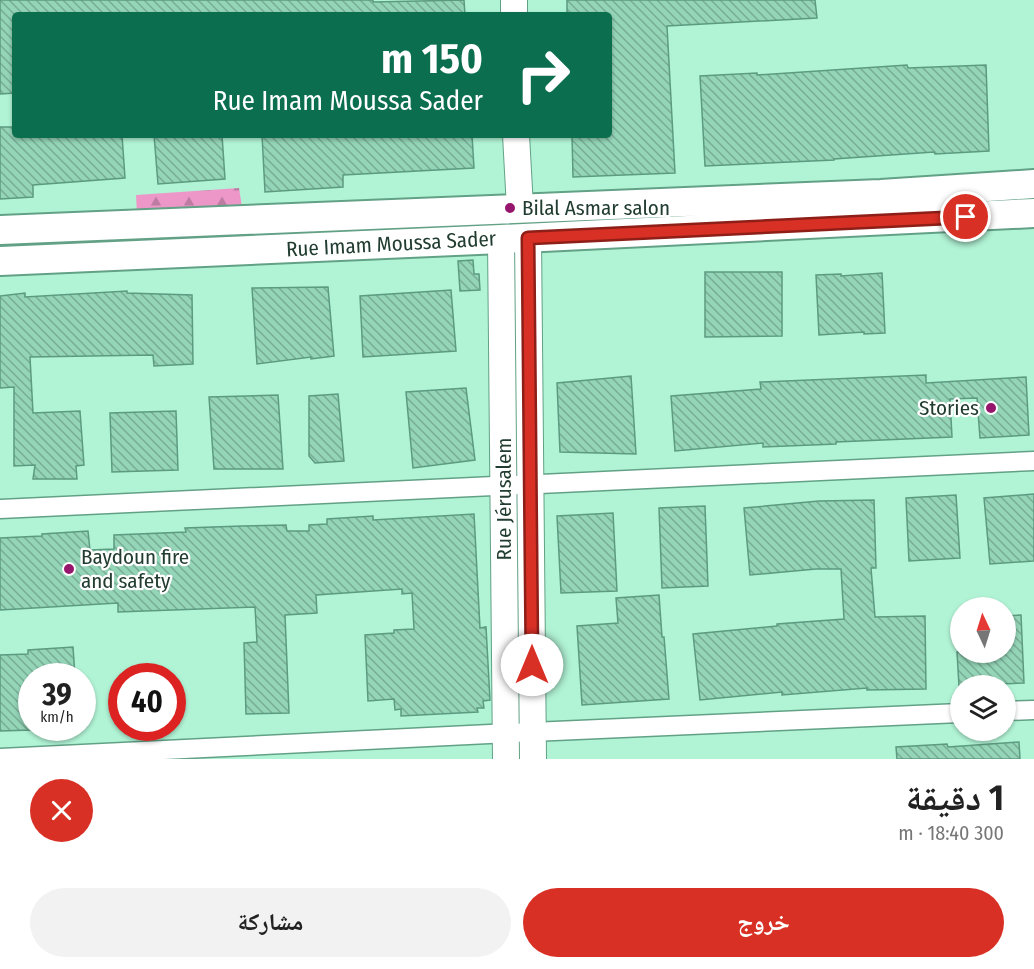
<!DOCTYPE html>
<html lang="ar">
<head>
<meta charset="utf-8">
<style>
  body { margin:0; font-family:"Fira Sans Condensed","Noto Naskh Arabic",sans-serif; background:#f2f2f2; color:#222; direction:rtl; height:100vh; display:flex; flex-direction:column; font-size:22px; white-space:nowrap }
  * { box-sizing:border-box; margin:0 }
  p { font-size:20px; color:#767676 }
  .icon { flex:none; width:33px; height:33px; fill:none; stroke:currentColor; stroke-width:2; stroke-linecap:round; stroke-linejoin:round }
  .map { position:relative; height:759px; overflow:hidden; direction:ltr }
  .drawer { display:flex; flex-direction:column; background:#fff; flex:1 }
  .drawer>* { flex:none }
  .hud { position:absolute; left:12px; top:12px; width:600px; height:126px; border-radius:6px; box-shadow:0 2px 4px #0004; direction:rtl; background:#0b6e4f; color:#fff; overflow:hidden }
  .needle { width:39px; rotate:356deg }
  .tools { position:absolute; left:950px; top:597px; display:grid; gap:12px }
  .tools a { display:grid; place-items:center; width:66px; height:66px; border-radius:50%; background:#fff; box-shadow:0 2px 4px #0004; font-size:30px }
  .speed { position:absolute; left:18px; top:663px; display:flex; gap:12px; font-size:30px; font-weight:700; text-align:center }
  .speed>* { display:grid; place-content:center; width:78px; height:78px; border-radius:50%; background:#fff; box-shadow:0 2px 4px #0004; line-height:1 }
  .speed small { font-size:15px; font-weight:400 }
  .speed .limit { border:9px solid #d22; background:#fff; color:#111 }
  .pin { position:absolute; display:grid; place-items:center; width:51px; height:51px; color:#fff; margin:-26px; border:3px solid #fff; border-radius:50%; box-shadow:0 2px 6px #0007 }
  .me { position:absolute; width:66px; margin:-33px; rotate:0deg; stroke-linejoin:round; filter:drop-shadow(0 0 4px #0008) }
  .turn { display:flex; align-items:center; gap:21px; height:126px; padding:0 30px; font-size:27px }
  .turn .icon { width:78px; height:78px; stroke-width:2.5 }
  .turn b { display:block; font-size:42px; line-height:51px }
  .round { display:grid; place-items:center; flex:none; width:63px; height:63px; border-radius:32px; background:#f2f2f2 }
  .summary { display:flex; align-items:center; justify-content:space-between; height:102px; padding:0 30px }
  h1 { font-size:36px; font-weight:700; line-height:45px }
  .action { display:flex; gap:12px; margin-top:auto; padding:12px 30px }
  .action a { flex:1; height:69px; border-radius:36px; background:#d93025; color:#fff; font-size:24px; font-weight:700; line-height:69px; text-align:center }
  .action a+a { background:#f2f2f2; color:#222 }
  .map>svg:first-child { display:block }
  .forest { fill:url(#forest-firs) }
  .building { fill:url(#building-back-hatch); stroke:#5c9b80; stroke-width:1.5 }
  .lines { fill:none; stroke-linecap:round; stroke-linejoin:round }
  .street-casing { stroke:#62a186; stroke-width:21 }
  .secondary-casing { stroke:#62a186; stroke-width:28 }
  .primary-casing { stroke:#62a186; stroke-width:32 }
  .street { stroke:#fff; stroke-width:18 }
  .secondary { stroke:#fff; stroke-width:26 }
  .primary { stroke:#fff; stroke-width:28 }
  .route-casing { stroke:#8d1f18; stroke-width:15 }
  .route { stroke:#d93025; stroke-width:10 }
  .poi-dot { fill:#96156d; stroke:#fff; stroke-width:2 }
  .labels { text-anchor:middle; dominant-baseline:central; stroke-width:4.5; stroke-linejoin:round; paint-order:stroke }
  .poi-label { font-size:21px; fill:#213c30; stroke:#fff; text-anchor:start }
  .street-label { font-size:21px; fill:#213c30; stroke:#fff }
</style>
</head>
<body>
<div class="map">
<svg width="1034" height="759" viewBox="0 0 1034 759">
  <defs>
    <pattern id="forest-firs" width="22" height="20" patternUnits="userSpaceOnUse" patternTransform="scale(1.5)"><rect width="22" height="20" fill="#ec97c8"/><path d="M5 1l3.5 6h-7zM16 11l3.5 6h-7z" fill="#bf7ca3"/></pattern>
    <pattern id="building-back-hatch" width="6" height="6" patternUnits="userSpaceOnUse" patternTransform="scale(1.5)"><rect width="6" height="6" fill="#94d4b7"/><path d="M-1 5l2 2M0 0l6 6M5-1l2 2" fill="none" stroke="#78ad95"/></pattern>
  </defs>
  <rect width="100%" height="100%" fill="#b1f3d5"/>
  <path class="forest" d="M239 188 243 213 137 214 136 195Z"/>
  <path class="building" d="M0 0H373V2L464 0 465 15H15V93L0 94Z
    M567 0H815L817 18 667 26 675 173 573 177 572 135H609V15H567Z
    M907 65 908 68 986 65 989 151 935 154 934 152 834 159V160L705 166 700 76 757 73V75Z
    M0 127H15V135H122L125 178 33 185V197L0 199Z
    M154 135H222L225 179 158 184Z
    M262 135H472L474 168 343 175V187L265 192Z
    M473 260 474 274H479L480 290 460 291 458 261Z
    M705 272H782V336L705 337Z
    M882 273 885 333 864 334V332L819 335 816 275 841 274V276Z
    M328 287 334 356 311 359V357L257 364 252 288Z
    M451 290 456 351 363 357 360 296Z
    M127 291V293L192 295 193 364 154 366 153 355 30 357 33 413 80 411 84 465 76 466 77 479H33L35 465 14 466V387L0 388V296L25 293V297Z
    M926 375V383L1026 377 1029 435 980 438 977 398 950 399 952 437 836 442V444L763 447V443L675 451 671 396 761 389 760 382Z
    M631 376 636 454 560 452 557 383Z
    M466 388 475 460 413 468 406 392Z
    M338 394 344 461 315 463 309 456V396Z
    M278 395 283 469H214L209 397Z
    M176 411 178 470 112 472 110 413Z
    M1034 494V561L990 564 984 498Z
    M956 495 960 558 909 561 906 498Z
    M874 500 876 568H871L875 617 925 616 926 689 867 690V688L782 695V692L700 700 693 634 777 626V624L844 619 841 569H816L750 575 744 508 819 501Z
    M705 506 708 586 662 588 659 508Z
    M613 513 617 591 561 593 557 516Z
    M474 514 480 628 486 627 490 700 483 701 484 708H477L478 712 401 716V709L395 710 394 699 368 701 365 635 394 633V630L414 629 412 593 402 594V589L316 595 317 613 285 615 289 713 246 714 244 643 257 642 255 607 118 612V603L0 610V538L42 536V534L88 531 90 550 114 549V535L186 532 185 528 242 526 286 525 287 531H309V525L327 524V519L373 516V520Z
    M659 595 662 637H664L669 699 582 705 577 626 618 623 616 598Z
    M1021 615 1024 683 959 686 957 652H1005V616Z
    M73 647 75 676H32V730L0 731V655L28 654V650Z
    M1019 742 1020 759H897L896 747 947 744 948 747Z"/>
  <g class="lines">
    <defs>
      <path id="street" d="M0 509 1034 461
        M1005 711 1034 710
        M0 758 532 732 960 713"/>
      <path id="secondary" d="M514 0V15
        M516 135 520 208
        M528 238 533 759
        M501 239 506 759"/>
      <path id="primary" d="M0 230 881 194 1034 184
        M0 261 501 239 1034 213"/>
    </defs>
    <use href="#street" class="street-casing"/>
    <use href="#secondary" class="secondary-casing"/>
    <use href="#primary" class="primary-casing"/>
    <use href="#street" class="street"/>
    <use href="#secondary" class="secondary"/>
    <use href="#primary" class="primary"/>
  </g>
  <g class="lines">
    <defs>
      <path id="route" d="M532 665 528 238 966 217"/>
    </defs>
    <use href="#route" class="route-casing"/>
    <use href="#route" class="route"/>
  </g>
  <g class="poi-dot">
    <circle cx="510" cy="208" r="6"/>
    <circle cx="991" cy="408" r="6"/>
    <circle cx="69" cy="569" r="6"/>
  </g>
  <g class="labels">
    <g class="poi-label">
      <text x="522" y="208">Bilal Asmar salon</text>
      <text x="979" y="408" text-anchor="end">Stories</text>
      <text x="81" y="557">Baydoun fire<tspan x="81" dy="24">and safety</tspan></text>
    </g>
    <g class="street-label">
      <text transform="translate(391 244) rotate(-3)">Rue Imam Moussa Sader</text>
      <text transform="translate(504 499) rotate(-90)">Rue Jérusalem</text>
    </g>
  </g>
</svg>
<div class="tools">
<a><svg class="needle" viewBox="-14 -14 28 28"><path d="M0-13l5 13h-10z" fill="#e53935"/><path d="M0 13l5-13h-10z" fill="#767676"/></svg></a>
<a><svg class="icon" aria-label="layers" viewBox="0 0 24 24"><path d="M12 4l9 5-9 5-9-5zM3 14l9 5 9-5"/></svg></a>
</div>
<div class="speed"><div>39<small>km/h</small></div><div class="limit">40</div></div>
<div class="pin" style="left:966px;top:217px;background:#d93025"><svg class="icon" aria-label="arrive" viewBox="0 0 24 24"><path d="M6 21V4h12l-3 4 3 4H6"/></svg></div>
<svg class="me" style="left:532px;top:665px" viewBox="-20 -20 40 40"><circle r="19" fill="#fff"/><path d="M0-13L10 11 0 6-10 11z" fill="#d93025"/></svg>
<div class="hud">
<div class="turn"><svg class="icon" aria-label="right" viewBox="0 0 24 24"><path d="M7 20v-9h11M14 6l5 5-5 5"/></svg><div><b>150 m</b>Rue Imam Moussa Sader</div></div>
</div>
</div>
<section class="drawer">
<div class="summary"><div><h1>1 دقيقة</h1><p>300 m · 18:40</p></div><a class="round" style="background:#d93025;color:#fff"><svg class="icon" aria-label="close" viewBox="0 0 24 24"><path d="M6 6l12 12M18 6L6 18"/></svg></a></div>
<div class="action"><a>خروج</a><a>مشاركة</a></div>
</section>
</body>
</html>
